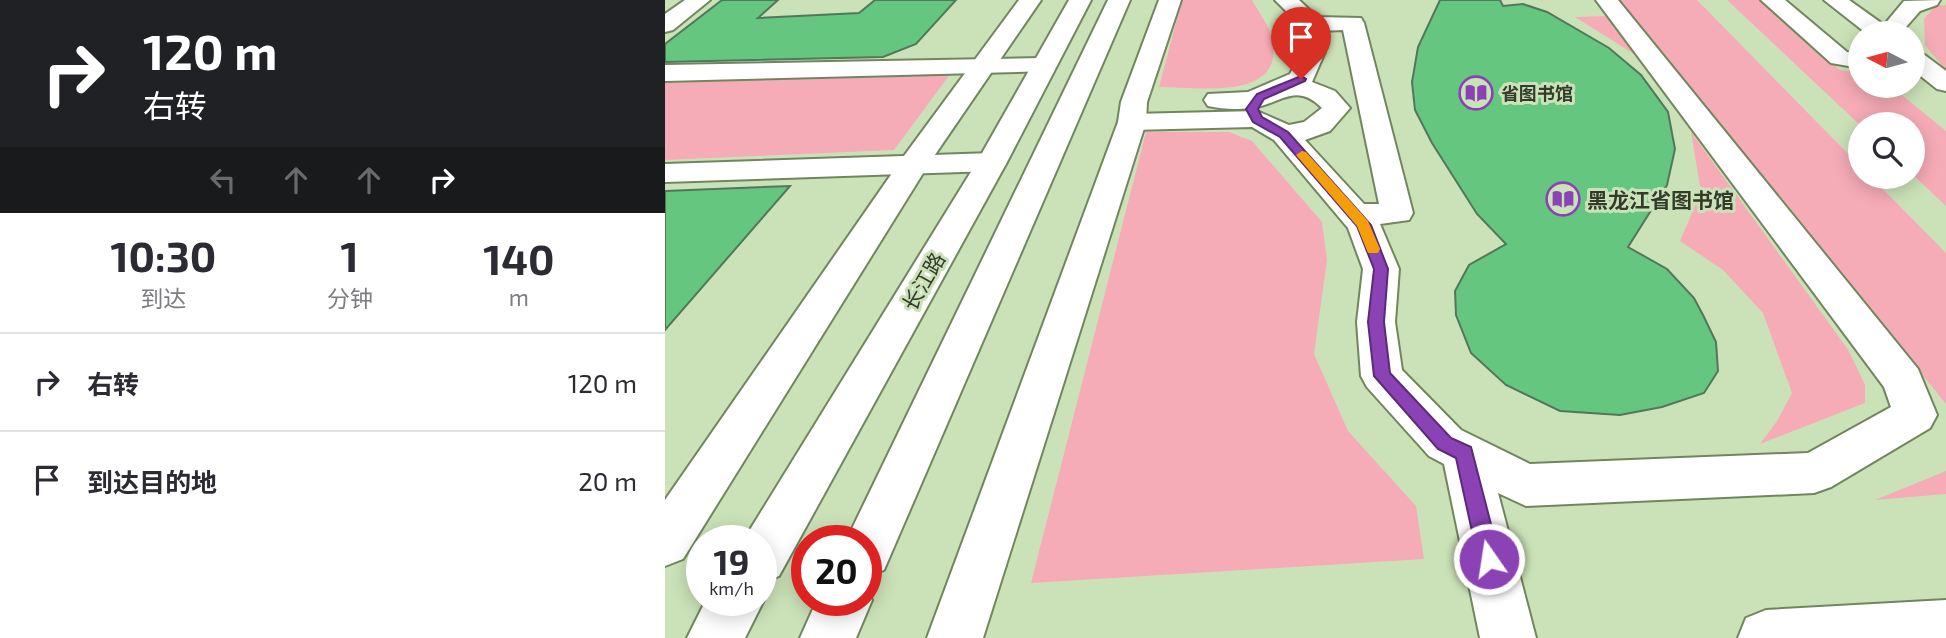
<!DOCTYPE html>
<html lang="zh">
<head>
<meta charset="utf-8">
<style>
  body { margin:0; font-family:"Exo 2","Noto Sans SC",sans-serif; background:#f7f7f7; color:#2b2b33; height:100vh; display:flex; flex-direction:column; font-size:26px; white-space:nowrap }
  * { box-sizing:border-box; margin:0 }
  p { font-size:23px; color:#7c7c81 }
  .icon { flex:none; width:38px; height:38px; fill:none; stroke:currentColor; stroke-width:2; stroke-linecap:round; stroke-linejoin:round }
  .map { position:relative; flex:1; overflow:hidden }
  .side { display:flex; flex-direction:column; background:#fff; width:665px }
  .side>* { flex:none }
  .guide { background:#202124; color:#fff; overflow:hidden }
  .needle { width:46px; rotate:276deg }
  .buttons { position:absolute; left:1183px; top:21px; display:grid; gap:14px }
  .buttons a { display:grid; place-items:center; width:77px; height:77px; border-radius:50%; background:#fff; box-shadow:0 4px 18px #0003; font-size:35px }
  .speed { position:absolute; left:21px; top:525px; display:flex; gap:14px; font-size:35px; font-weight:700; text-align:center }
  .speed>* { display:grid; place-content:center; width:91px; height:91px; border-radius:50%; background:#fff; box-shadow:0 4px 18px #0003; line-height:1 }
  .speed small { font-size:18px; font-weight:400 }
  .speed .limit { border:10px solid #d22; background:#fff; color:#111 }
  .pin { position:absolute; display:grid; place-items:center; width:60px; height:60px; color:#fff; margin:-72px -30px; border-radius:50% 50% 50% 0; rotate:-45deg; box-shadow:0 0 7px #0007 }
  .pin .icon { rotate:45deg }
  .me { position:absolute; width:77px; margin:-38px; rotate:347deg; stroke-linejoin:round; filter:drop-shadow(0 0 5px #0008) }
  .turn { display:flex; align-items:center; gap:24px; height:147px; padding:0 28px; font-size:32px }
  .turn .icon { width:91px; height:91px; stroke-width:2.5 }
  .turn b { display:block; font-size:49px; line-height:60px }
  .lanes { display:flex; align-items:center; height:66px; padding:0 28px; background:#0003; justify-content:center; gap:35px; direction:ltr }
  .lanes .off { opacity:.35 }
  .eta { display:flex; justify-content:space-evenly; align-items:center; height:119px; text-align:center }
  .eta b { font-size:42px; font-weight:700; line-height:49px }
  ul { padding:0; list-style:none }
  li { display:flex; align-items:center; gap:21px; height:98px; padding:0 28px; border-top:2px solid #e1e1e2 }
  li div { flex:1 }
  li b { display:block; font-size:26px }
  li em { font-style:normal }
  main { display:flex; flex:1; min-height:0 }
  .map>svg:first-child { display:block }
  .green { fill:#f6acb6 }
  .building { fill:#65c67f; stroke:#52775a; stroke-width:2 }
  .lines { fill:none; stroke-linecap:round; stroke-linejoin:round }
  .minor-casing { stroke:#71865f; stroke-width:4 }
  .major-casing { stroke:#71865f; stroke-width:4 }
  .minor { fill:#fff; fill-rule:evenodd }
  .major { fill:#fff; fill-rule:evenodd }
  .route { fill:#8a42b5; stroke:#5a2b76; stroke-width:2 }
  .slow { fill:#f59e0b }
  .labels { text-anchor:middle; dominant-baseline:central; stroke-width:6; stroke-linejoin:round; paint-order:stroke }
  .far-poi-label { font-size:18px; font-weight:bold; fill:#333c2b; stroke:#cbe2b8; text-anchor:start }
  .poi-label { font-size:21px; font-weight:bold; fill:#333c2b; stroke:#cbe2b8; text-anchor:start }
  .street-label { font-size:21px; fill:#333c2b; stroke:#cbe2b8 }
</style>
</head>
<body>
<main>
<section class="side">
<div class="guide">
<div class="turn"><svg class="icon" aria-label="right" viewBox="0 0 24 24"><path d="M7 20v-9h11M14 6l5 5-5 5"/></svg><div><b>120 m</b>右转</div></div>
<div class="lanes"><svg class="icon off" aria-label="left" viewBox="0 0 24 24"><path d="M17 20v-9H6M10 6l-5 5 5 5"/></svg><svg class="icon off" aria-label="ahead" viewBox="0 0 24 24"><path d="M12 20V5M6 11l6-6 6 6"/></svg><svg class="icon off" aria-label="ahead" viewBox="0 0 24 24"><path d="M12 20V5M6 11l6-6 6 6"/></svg><svg class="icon" aria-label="right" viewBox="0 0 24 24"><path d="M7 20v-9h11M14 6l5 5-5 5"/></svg></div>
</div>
<div class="eta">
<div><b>10:30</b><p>到达</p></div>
<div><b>1</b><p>分钟</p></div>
<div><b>140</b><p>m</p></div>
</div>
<ul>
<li><svg class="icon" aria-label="right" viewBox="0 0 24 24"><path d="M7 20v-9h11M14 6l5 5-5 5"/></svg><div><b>右转</b></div><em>120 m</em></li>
<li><svg class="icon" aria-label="arrive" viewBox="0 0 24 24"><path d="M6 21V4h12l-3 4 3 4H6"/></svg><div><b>到达目的地</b></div><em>20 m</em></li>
</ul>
</section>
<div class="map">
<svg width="1281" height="638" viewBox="0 0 1281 638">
  <rect width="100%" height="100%" fill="#cbe2b8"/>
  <path class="green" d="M517 0H587C593 12 605 26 607 39 621 102 532 87 494 87Z
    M954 0H1032L1195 166V177H1206L1281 253V404Z
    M1062 0H1095L1175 70 1195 73V86H1226L1281 131V206L1248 175V124L1195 125Z
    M1281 5V70L1260 45 1259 19 1270 6Z
    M942 16 972 56 910 17Z
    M286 73 229 150 0 160V83Z
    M481 132H564L587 141 657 222 662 260 649 354 683 431 751 506 759 559 366 583Z
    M1026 132 1184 351 1200 385V403L1095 444 1112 421 1127 393 1098 313 1058 270 1015 241 1036 192Z
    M1281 471V494L1210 500Z"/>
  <path class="building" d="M57 0H113L93 18 194 13 210 0H291L251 44 218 57 0 62V44Z
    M775 0H835L838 6 858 4 882 12 944 48 976 75 1003 112 1010 149 1002 185 963 247 1002 269 1029 298 1038 315 1051 342 1053 371 1039 393 997 407 955 415 895 411 841 385 806 353 791 315 790 291 804 265 841 244 812 214 767 143 750 110 747 82 753 47Z
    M125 186 0 330V191Z"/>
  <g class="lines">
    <defs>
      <path id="minor" d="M20 0H45L8 30 0 32V14Z
        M610 0H634L652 17 696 18 699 23 748 213 744 220 715 224 734 269 730 322 737 370 796 430 865 464 1143 453 1226 407 1219 387 931 0H953L1253 369 1272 415 1265 428 1166 487 1149 493 861 506 833 493 871 638H815L779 464 764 456 702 387 696 376 692 322 698 269 683 228 609 140 587 127 467 130 457 128 453 122 457 116 467 114 592 111 624 125 639 122 657 108C630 81 615 105 586 108 572 110 556 109 543 106L539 100 543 94 583 92 625 74 636 52 631 21ZM678 30 714 204H699L640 140 665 131 685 108 670 91 647 82 660 52 656 31Z
        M1096 0H1120L1182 52 1195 54V68L1166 63Z
        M1159 0H1184L1219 25 1239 1 1275 0 1272 5 1255 11 1241 27 1243 33H1201Z
        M1248 51 1257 53 1281 71V91L1272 89 1248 70Z
        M378 58 387 61 391 66 387 71 0 81V65Z
        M327 153 338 156 342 162 338 168 327 171 0 182V164Z"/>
      <path id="major" d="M354 0H376L265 162 18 559 0 566V500L239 156Z
        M404 0H426L342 162 114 576 96 583V541H78L312 162Z
        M443 0H465L219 570 201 577V541H181Z
        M494 0H516L482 102 481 122 318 638H262L453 122 456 102Z
        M201 587 207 600 191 638H135L152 600H201Z
        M96 594 99 600 80 638H22L41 600H96Z
        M1281 600V638H1073L1081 618 1101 610Z"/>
    </defs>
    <use href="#minor" class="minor-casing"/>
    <use href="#major" class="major-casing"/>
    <use href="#minor" class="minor"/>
    <use href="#major" class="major"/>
  </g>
  <path class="route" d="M636 76 641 79 640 81 599 99 593 109 597 117 623 132 706 225 723 269 719 322 725 373 786 438 806 447 835 559 831 566 824 569 816 566 813 559 791 458 773 449 709 376 703 322 709 269 692 226 615 137 588 122 581 109 592 94Z"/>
  <path class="slow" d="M637 151 641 152 703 221 715 249 713 253H703L692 226 631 155Z"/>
  <defs>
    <symbol id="library-ring" viewBox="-11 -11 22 22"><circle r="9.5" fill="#cbe2b8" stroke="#8a42b5" stroke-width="1.5"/><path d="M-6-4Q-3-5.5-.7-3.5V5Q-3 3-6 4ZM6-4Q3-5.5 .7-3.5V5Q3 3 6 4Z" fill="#8a42b5"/></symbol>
  </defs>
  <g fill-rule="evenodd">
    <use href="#library-ring" x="792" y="74" width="38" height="38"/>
    <use href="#library-ring" x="879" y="180" width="38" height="38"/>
  </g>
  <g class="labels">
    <g class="far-poi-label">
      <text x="836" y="93">省图书馆</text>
    </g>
    <g class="poi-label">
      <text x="922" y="199">黑龙江省图书馆</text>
    </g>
    <g class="street-label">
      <text transform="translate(258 281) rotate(-60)">长江路</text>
    </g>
  </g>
</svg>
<div class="buttons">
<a><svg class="needle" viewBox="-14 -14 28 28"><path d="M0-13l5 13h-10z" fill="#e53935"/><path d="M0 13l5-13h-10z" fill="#7c7c81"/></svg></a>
<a><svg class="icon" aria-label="search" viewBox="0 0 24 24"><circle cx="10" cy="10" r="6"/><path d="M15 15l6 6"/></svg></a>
</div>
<div class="speed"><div>19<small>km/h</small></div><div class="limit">20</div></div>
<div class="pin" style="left:636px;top:79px;background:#d93025"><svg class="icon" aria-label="arrive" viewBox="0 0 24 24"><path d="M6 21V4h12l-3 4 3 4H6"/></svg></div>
<svg class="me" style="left:824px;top:559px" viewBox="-20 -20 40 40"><circle r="17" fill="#8a42b5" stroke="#fff" stroke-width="3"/><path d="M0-11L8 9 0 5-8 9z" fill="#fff"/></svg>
</div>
</main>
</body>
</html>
